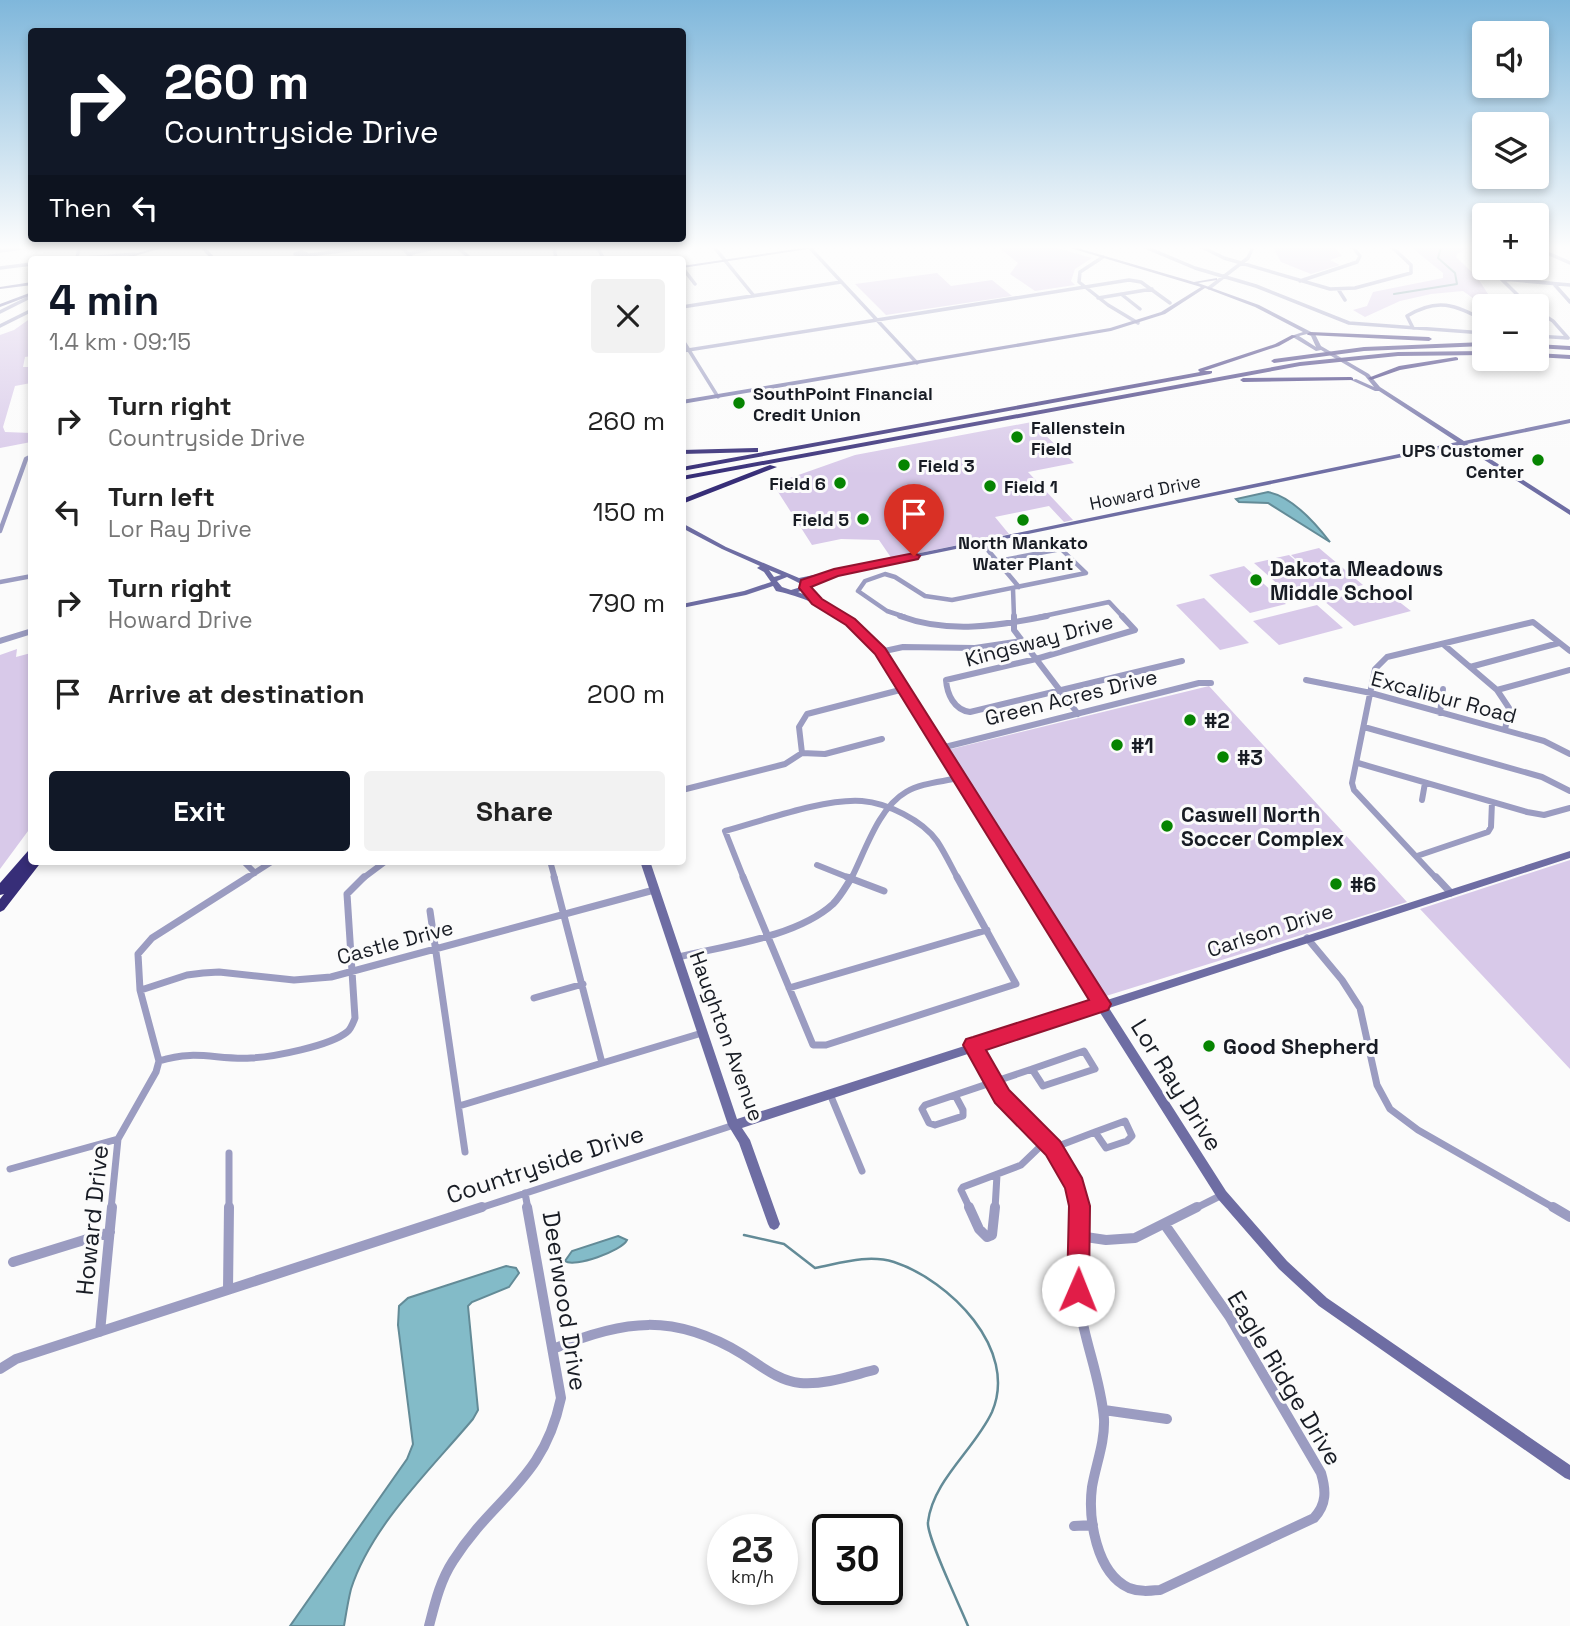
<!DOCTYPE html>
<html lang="en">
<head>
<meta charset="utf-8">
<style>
  body { margin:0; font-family:"Space Grotesk",sans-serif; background:#f2f2f2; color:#222; height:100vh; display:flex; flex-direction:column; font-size:26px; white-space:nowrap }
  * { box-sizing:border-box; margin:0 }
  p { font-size:23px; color:#767676 }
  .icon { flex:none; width:38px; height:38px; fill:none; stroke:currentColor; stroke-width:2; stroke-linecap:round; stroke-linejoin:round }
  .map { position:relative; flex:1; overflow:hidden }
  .details { position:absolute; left:28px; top:256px; width:658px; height:609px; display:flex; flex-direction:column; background:#fff; border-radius:7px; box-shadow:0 4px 10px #0003 }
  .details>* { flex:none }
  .banner { position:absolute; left:28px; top:28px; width:658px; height:214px; border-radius:7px; box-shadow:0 4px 10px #0003; background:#111827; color:#fff; overflow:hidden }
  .tools { position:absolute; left:1472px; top:21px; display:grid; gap:14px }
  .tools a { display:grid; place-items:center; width:77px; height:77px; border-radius:7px; background:#fff; box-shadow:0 4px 10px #0003; font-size:35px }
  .speed { position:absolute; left:707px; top:1514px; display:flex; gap:14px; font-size:35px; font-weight:700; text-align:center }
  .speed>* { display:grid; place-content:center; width:91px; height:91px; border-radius:50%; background:#fff; box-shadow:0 4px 10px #0003; line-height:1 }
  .speed small { font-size:18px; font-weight:400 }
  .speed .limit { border:4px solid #111; border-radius:10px; background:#fff; color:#111 }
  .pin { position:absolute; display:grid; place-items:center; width:60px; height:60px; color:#fff; margin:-72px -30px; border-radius:50% 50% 50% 0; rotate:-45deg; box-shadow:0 0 7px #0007 }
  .pin .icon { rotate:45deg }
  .me { position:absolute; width:77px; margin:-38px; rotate:1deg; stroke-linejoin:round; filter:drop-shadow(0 0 5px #0008) }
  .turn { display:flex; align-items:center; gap:24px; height:147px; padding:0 21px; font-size:32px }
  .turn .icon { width:91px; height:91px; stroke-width:2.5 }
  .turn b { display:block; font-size:49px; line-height:60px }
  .then { display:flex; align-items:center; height:66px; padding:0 21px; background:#0003; gap:14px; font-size:26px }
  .round { display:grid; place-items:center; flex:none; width:74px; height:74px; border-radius:7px; background:#f2f2f2 }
  .overview { display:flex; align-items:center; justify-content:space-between; height:119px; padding:0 21px }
  h1 { font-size:42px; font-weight:700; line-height:52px; color:#111827 }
  .action { display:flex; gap:14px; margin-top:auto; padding:14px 21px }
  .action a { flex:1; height:80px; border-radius:7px; background:#111827; color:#fff; font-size:28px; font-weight:700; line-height:80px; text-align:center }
  .action a+a { background:#f2f2f2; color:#222 }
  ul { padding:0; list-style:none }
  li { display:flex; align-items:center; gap:21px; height:91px; padding:0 21px }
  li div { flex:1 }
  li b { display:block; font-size:26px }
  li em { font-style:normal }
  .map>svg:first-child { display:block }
  .green { fill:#d8c9e9 }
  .water { fill:#83bbc8; stroke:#638b97; stroke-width:2 }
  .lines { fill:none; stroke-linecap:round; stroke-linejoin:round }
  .stream-far1 { stroke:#638b97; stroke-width:2 }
  .stream { stroke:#638b97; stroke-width:2.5 }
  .street-far4 { stroke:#9b9cc1; stroke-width:3.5 }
  .street-far3 { stroke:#9b9cc1; stroke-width:4.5 }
  .street-far2 { stroke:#9b9cc1; stroke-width:6 }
  .street-far1 { stroke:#9b9cc1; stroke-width:7 }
  .street { stroke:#9b9cc1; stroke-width:10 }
  .secondary { fill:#6e6da3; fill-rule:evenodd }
  .highway { fill:#372e78; fill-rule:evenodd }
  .route { fill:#e11d48; stroke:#92132f; stroke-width:2 }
  .poi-dot { fill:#068401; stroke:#fbfbfb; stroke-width:2.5 }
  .labels { text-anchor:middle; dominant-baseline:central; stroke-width:6; stroke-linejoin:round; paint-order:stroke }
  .far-poi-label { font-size:18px; font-weight:bold; fill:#181c24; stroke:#fbfbfb; text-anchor:start }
  .far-street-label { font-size:18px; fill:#181c24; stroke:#fbfbfb }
  .poi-label { font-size:21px; font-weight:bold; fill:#181c24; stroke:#fbfbfb; text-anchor:start }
  .street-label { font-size:21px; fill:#181c24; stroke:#fbfbfb }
  .near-street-label { font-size:24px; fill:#181c24; stroke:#fbfbfb }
</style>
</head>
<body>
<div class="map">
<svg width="1570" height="1626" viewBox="0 0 1570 1626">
  <rect width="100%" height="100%" fill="#fbfbfb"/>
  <path class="green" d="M998 247H1054L1092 258 1075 269 1071 281 1075 285 1035 291 1010 274 1018 263Z
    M1273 247H1334L1342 256 1330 260 1340 265 1311 274 1281 262Z
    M1411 247H1470L1457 254 1456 257 1477 277 1490 297 1500 306H1484L1463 291 1431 294 1400 301 1365 317 1353 310 1367 306 1373 292 1443 278V273Z
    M937 273 951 286 992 280 1012 296 886 315 855 284Z
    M31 318V356L25 357 23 367H31V383L15 386 3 427 5 432 31 433V442L0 448V335L14 330Z
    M1032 422 1074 463 1028 472 1073 520 1064 522 1049 506 995 517 1009 534 892 559 879 540 841 539 812 545 773 484 855 455Z
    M1319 548 1363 585 1297 601 1254 563 1289 555 1321 582 1291 555Z
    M1244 566 1286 604 1250 613 1209 575Z
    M1380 587 1411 611 1354 626 1324 601Z
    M1204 598 1249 643 1220 650 1176 605Z
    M1317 605 1343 628 1279 645 1253 621Z
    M17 649 16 657 31 653V827L0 869V655Z
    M1209 686 1407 902 1106 996 947 750Z
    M1570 860V1069L1420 909Z"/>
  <path class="water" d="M1268 492C1291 496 1316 524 1330 542L1268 503 1239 502 1236 499Z
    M618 1236 627 1240C622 1251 574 1268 565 1261L572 1251Z
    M506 1266 516 1268 519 1273 509 1287 472 1302 468 1306 478 1410 473 1419C431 1469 371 1526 351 1589 348 1601 346 1614 344 1626H290L407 1459 413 1444 398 1325 399 1306 408 1298Z"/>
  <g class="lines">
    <path class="stream-far1" d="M1394 294 1457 284 1455 273 1438 258 1441 247"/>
    <path class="stream" d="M744 1235 784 1244 815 1268C841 1263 868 1254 894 1262 949 1280 1019 1349 992 1412 975 1449 933 1480 928 1522 926 1536 961 1608 968 1626"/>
    <path class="street-far4" d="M401 247 414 259
      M457 247 471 259
      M554 247 556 259
      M597 247 604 259
      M714 247 754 296
      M809 247 917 363
      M1145 247 1195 268 1256 286 1349 323 1484 333
      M1202 247 1224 258 1330 289 1355 288 1411 273V265L1392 247
      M1536 248 1570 263
      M0 251 29 247
      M302 252 309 255 295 254Z
      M408 254 439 247
      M309 255 374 247
      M1103 257 1080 272 1079 282 1108 305 1138 323
      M73 259 135 254
      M77 259 79 247
      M682 267 695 284
      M0 268 32 264
      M1490 268 1529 306
      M1503 279 1570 285
      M1300 281 1357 262 1360 256 1353 247
      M1554 284 1570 302
      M1209 288 1248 258 1253 247
      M1338 289 1345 300
      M1121 294 1140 309
      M1098 298 1152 289
      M682 307 841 282
      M1536 310 1553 321 1568 338
      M0 312 32 296
      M0 326 32 310
      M1413 328 1407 316C1438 297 1454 305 1484 320
      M1536 336 1568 338
      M682 339 718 397
      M682 351 1129 280 1141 282 1170 303"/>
    <path class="street-far3" d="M0 531 26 459 32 456
      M981 542 1019 587
      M0 582 32 576
      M1013 589 1014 617
      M905 617 887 611 858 591 865 581 885 574 895 577 925 596 952 600 1086 573 1061 549 998 561
      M1039 617 1109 602 1123 617"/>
    <path class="street-far2" d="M900 616C948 634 998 626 1047 616
      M1014 616V630L1078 714
      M1122 616 1135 630 1036 659 946 680C947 694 954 710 970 712L1182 661
      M0 641 32 631
      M1443 644 1497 690 1509 708 1505 730
      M880 652 903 647 975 648 1022 641
      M1470 667 1559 643
      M1306 680 1371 693 1544 741 1570 754
      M1497 690 1570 670
      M1440 713 1443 689
      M1364 727 1542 777 1570 791
      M941 748 1199 683H1211
      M802 753 799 727 807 714 904 689
      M802 753 825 754 882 739
      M1358 763 1527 812 1544 815 1570 808
      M682 790 785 764 802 753
      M1422 800 1425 783
      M1417 856 1488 832 1491 827 1492 802
      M243 861 255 873
      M550 861 555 879
      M817 865 852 879
      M245 879 273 861
      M362 879 386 861
      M744 879 725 831C762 821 825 798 862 801 887 803 922 820 937 841 945 853 951 866 958 879
      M851 879C865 852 878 808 906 792 921 783 941 782 958 778
      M1437 879 1354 790 1352 783 1375 669 1387 657 1533 622 1570 651"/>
    <path class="street-far1" d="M554 877 602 1063
      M743 877 813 1045H826L1016 984 957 877
      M847 877 884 891
      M1436 877 1451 893
      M430 911 465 1152
      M1307 938 1342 980 1360 1008 1377 1085 1390 1109 1418 1130 1556 1209
      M678 957C724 946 797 937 833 904 841 896 846 886 852 877
      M789 988 987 930
      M141 990 187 975 203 973 219 972 294 980 331 977 654 890
      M534 998 583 984
      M973 1045C982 1063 991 1082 1003 1098 1033 1134 1073 1159 1080 1209
      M1084 1051 1095 1069 1043 1086 1032 1069Z
      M159 1061C196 1049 216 1060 251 1058 273 1057 330 1046 347 1032 351 1029 353 1023 355 1018L347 894 364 877
      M830 1094 862 1171
      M955 1095 963 1110V1116L935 1125 929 1123 922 1109 925 1105 1032 1069
      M459 1106 702 1033
      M1125 1121 1132 1136 1127 1141 1106 1148 1095 1132Z
      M1053 1148 1095 1132
      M10 1169 118 1139
      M525 1193 528 1209
      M111 1209 118 1139 156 1072 159 1061 140 990 138 954 152 938 248 877
      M229 1209V1153
      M477 1209 734 1125
      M970 1209 961 1190 963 1187 1021 1165 1046 1141
      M995 1209 997 1175
      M1194 1209 1222 1195"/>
    <path class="street" d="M969 1207 979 1229 987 1237 992 1235 995 1207
      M1080 1207C1084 1241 1075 1275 1080 1309 1086 1346 1101 1381 1104 1419 1105 1442 1096 1464 1092 1487 1088 1518 1096 1573 1129 1588 1139 1592 1149 1591 1160 1590L1314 1518C1327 1504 1326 1490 1321 1473L1229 1316 1165 1225
      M1553 1207 1570 1217
      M1079 1236 1106 1240 1135 1238 1197 1207
      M13 1262 110 1232
      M228 1290 229 1207
      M100 1332 112 1207
      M553 1349C624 1319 674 1313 742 1354 760 1365 778 1381 800 1383 825 1385 850 1376 874 1370
      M0 1369 16 1359 482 1207
      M1104 1410 1167 1419
      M1074 1526 1093 1525
      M429 1626C435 1603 440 1581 453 1561 494 1496 543 1482 561 1398L527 1207"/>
    <path class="secondary" d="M158 247H166L124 259H117Z
      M200 247H205L216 259H211Z
      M809 247H822L682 268V266Z
      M1067 247H1074L1194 282 1217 278V280L1198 283 1259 305 1315 334 1321 346 1369 374 1380 387 1464 441 1570 419V423L1467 444 1570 510V515L1461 445 805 580 809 583V588L798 592 841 610 864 629 883 650 1104 1001 1570 851V858L1109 1008 1226 1191 1287 1261 1327 1298 1570 1465V1480L1565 1478 1319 1306 1279 1269 1218 1199 1099 1011 742 1128 750 1140 780 1224 778 1228 774 1230 770 1228 768 1224 739 1143 728 1125 640 861H650L737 1119 1095 1004 877 654C865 640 853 626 838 615 825 606 792 594 776 591L773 586 746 595 682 608V604L744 591 771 582 764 572 757 568 760 566 722 549 682 528V523L726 547 799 578 1457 442 1379 391H1375L1351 380 1356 379 1374 387 1365 376 1321 350 1316 351 1291 336 1303 332 1255 307 1205 288 1165 314 1111 331 682 404V400L1110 328 1161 312 1201 287ZM1307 334 1311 336 1316 347 1299 336ZM769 570 781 575 774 577ZM787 577 801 584V587L791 590 782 587 777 581Z
      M32 282V285L0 289V287Z
      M32 292V295L0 307V304Z"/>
    <path class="highway" d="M1310 332 1429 337 1432 339 1429 341 1308 335 1307 334Z
      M1292 335 1297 336 1279 346 1204 371H1212V373L1210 374 682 471V467L1200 372 1198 370 1199 369 1275 344Z
      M1484 342V346L1364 351 1274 363 1271 361 1274 359 1364 347Z
      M1536 344 1570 346V350L1536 348Z
      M1484 351V355L1398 356 1300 366 682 480V476L1300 362 1398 352Z
      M1536 353 1570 355V359L1536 357Z
      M1456 357 1458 358V360L1400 370 1371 380 1368 378 1399 366Z
      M1351 377 1353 378V380L1243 382 1240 380 1243 378Z
      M755 448H758V452L682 454V450Z
      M770 465 777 467 682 504V499Z
      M32 850V861H42L4 910 0 912V899L4 894 0 895V883L28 851Z"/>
  </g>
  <linearGradient id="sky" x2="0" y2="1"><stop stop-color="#7fb7db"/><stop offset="0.52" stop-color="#fdfdfd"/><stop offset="1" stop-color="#fdfdfd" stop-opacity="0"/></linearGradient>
  <rect width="1570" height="475" fill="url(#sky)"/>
  <path class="route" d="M914 553 920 556 918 559 838 576 811 587 822 599 855 619 885 648 1111 1004 1108 1010 986 1050 1009 1090 1060 1141 1082 1178 1090 1206 1089 1290 1086 1298 1078 1301 1070 1298 1067 1290 1069 1206 1065 1188 1046 1155 995 1103 963 1045 966 1039 973 1037 1089 1000 875 654 846 625 812 604 799 588 801 580 834 569Z"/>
  <g class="poi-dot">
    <circle cx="739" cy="403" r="7"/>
    <circle cx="1017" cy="437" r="7"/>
    <circle cx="1538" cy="460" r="7"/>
    <circle cx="904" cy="465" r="7"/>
    <circle cx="840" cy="483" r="7"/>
    <circle cx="990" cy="486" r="7"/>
    <circle cx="863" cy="519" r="7"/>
    <circle cx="1023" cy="520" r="7"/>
    <circle cx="1256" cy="580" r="7"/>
    <circle cx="1190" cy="720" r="7"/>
    <circle cx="1117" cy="745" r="7"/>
    <circle cx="1223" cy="757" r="7"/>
    <circle cx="1167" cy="826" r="7"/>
    <circle cx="1336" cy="884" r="7"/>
    <circle cx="1209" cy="1046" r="7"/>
  </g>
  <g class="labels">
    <g class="far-poi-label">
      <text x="753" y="393">SouthPoint Financial<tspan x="753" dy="21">Credit Union</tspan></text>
      <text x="1031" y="427">Fallenstein<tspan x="1031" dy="21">Field</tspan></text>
      <text x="1524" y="450" text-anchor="end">UPS Customer<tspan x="1524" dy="21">Center</tspan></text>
      <text x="918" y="465">Field 3</text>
      <text x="826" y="483" text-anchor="end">Field 6</text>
      <text x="1004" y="486">Field 1</text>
      <text x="849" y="519" text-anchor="end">Field 5</text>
      <text x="1023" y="542" text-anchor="middle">North Mankato<tspan x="1023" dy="21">Water Plant</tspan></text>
    </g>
    <g class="far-street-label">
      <text transform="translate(1145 492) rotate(-12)">Howard Drive</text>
    </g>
    <g class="poi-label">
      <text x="1270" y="568">Dakota Meadows<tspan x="1270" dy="24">Middle School</tspan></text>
      <text x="1204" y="720">#2</text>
      <text x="1131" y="745">#1</text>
      <text x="1237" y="757">#3</text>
      <text x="1181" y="814">Caswell North<tspan x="1181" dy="24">Soccer Complex</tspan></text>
      <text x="1350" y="884">#6</text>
      <text x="1223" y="1046">Good Shepherd</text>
    </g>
    <g class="street-label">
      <text transform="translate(1039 640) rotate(-15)">Kingsway Drive</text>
      <text transform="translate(1071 697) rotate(-14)">Green Acres Drive</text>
      <text transform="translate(1444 697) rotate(15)">Excalibur Road</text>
      <text transform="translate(1270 930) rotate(-18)">Carlson Drive</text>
      <text transform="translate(395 942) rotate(-15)">Castle Drive</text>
      <text transform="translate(727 1036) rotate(70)">Haughton Avenue</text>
    </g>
    <g class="near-street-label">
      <text transform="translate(1177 1085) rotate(58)">Lor Ray Drive</text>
      <text transform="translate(545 1164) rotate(-18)">Countryside Drive</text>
      <text transform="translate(92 1220) rotate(-84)">Howard Drive</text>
      <text transform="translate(565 1301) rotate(81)">Deerwood Drive</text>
      <text transform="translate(1285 1378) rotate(59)">Eagle Ridge Drive</text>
    </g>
  </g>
</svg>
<div class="tools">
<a><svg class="icon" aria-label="sound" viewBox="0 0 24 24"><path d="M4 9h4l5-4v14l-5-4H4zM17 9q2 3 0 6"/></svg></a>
<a><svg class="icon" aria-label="layers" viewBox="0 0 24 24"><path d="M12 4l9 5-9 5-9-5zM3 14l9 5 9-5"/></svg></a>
<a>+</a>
<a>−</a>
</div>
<div class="speed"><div>23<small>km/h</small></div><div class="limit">30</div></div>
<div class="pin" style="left:914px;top:556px;background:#d93025"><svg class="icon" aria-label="arrive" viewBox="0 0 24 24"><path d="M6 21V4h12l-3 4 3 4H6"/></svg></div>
<svg class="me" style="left:1078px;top:1290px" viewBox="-20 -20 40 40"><circle r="19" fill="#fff"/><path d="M0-13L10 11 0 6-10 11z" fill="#e11d48"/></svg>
<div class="banner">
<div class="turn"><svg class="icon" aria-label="right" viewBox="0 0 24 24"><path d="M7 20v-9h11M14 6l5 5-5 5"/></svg><div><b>260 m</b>Countryside Drive</div></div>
<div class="then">Then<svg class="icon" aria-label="left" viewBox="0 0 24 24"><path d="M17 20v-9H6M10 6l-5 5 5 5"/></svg></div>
</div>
<section class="details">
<div class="overview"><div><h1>4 min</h1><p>1.4 km · 09:15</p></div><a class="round"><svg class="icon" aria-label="close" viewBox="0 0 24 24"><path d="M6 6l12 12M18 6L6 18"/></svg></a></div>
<ul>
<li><svg class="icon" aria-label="right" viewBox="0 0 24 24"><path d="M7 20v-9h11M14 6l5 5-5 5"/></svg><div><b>Turn right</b><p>Countryside Drive</p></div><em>260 m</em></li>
<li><svg class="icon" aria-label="left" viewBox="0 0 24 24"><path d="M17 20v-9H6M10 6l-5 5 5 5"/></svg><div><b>Turn left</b><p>Lor Ray Drive</p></div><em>150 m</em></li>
<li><svg class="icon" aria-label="right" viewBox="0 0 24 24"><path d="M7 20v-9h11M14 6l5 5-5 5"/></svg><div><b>Turn right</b><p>Howard Drive</p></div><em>790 m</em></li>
<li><svg class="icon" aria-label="arrive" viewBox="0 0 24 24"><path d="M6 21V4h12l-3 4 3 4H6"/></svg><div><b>Arrive at destination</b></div><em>200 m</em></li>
</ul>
<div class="action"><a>Exit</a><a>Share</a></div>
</section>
</div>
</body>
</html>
